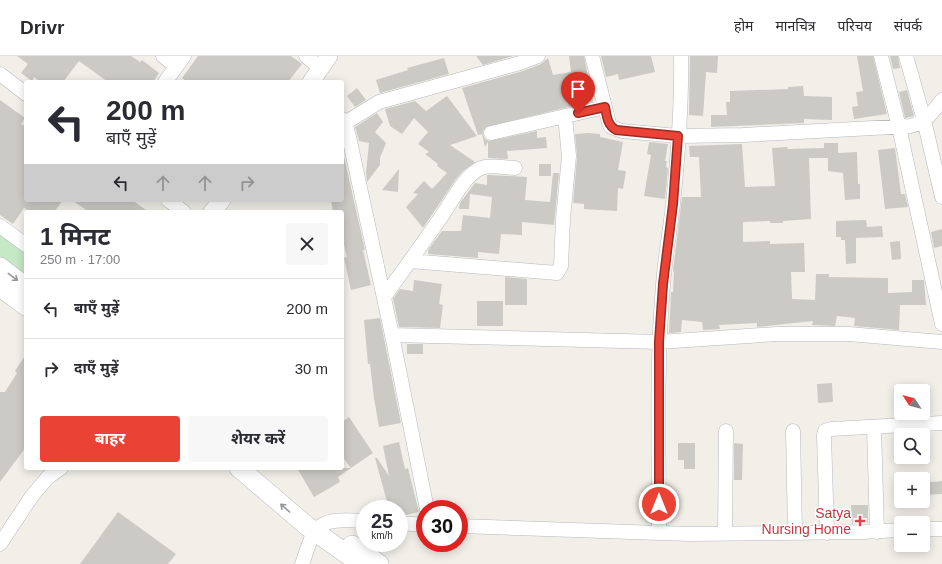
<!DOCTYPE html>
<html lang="hi">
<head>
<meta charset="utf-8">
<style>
  body { margin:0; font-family:Arial,"Noto Sans Devanagari",sans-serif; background:#f7f7f7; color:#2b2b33; height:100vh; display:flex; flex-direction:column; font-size:15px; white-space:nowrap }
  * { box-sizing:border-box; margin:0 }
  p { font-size:13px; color:#7c7c81 }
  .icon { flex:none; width:22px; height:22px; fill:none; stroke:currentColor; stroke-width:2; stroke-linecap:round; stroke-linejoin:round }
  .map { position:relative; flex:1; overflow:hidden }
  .details { position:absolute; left:24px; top:154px; width:320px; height:260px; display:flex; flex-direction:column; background:#fff; border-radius:4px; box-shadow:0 2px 10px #0003 }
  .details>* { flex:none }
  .banner { position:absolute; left:24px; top:24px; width:320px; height:122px; border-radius:4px; box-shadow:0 2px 10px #0003; background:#fff; color:#2b2b33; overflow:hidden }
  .needle { width:26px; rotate:306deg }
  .buttons { position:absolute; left:894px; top:328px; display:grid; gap:8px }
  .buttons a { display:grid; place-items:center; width:36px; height:36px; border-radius:4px; background:#fff; box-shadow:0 2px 10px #0003; font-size:20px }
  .speed { position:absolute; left:356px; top:444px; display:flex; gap:8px; font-size:20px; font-weight:700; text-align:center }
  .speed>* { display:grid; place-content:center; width:52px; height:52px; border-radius:50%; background:#fff; box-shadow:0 2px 10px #0003; line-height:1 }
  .speed small { font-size:10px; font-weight:400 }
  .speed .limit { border:6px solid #d22; background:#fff; color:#111 }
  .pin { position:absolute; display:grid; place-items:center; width:34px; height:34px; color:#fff; margin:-41px -17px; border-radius:50% 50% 50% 0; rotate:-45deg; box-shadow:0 0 4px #0007 }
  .pin .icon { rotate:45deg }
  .me { position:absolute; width:44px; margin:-22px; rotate:0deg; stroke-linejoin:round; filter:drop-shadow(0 0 3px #0008) }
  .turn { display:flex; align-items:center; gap:14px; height:84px; padding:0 16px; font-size:18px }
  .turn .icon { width:52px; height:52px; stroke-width:2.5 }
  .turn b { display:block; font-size:28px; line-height:34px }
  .lanes { display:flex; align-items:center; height:38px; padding:0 16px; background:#0003; justify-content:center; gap:20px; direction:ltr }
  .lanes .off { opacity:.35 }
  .round { display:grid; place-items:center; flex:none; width:42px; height:42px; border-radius:4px; background:#f7f7f7 }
  .headline { display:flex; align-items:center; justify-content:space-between; height:68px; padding:0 16px }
  h1 { font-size:24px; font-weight:700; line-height:30px }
  .primary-button { display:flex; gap:8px; margin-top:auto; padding:8px 16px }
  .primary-button a { flex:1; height:46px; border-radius:4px; background:#ea4335; color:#fff; font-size:16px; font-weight:700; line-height:46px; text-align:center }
  .primary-button a+a { background:#f7f7f7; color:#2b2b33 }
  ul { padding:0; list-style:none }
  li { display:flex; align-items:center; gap:12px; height:60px; padding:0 16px; border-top:1px solid #e1e1e2 }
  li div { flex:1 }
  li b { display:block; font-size:15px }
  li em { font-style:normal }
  header { display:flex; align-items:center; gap:24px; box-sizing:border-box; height:56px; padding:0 20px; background:#fff; border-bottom:1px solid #e1e1e2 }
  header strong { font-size:19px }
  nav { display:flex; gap:22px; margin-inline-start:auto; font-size:14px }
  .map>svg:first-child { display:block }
  .green { fill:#c5e8c5 }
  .building { fill:#cccac5 }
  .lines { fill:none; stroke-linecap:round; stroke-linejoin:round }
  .minor-casing { stroke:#b5b8bc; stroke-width:15 }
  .tertiary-casing { stroke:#b5b8bc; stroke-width:18 }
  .secondary-casing { stroke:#b6babf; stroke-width:20 }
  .minor { stroke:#fff; stroke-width:14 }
  .tertiary { stroke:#fff; stroke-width:17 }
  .secondary { stroke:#fff; stroke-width:19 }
  .oneway { stroke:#979a9d }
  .route-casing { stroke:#982c22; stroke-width:10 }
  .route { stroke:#ea4335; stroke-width:7 }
  .health-dot { fill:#e0444e; stroke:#fff; stroke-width:1.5 }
  .labels { text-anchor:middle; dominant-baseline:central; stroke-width:3; stroke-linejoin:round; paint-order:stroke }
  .health-label { font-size:14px; fill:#be3a42; stroke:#fff; text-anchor:end }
</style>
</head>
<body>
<header>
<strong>Drivr</strong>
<nav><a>होम</a><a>मानचित्र</a><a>परिचय</a><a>संपर्क</a></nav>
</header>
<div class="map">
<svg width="942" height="508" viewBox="0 0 942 508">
  <rect width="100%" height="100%" fill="#f1efe8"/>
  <path class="green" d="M0 177 26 196V221L0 201Z"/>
  <path class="building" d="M17 0H131L140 6 142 4 159 17 153 26H108L79 5 63 26H41L34 21 32 25 21 17 28 8Z
    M198 0H291L302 8 288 26H188L182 22Z
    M476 0H513L483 9Z
    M569 0H584L593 45 486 71 483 75V79L485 83 489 85 537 75V82L546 81 547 92 507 95 508 103 488 102V86L485 91 482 78 478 79 462 32 523 15 541 8 548 2 553 19 571 16Z
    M601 0H651L655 16 619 24 618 18 606 21Z
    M690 0H718L717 17 706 16 703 60 689 59Z
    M857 0H873L887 58 854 63 852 51 858 50 856 36 863 35Z
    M890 0H898L900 12 893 13Z
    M444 2 449 18 380 37 376 24 408 14 407 12Z
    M803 30 804 40 832 41V64L804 63V67L711 71V59H727L726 46H730V35L788 33V31Z
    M357 32 366 44 355 51 347 40Z
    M907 34 914 60 905 62 899 36Z
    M447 40 477 80 450 89 475 106 463 115 456 123 423 172 406 151 418 138 413 137 424 125 432 133 447 117 437 110 438 108 425 98 429 96 418 88 428 76 414 62 402 78 390 70 385 53 415 45 426 55Z
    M0 44 25 62 21 68 26 71V144H63L54 156H30L24 152 13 168 0 159Z
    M377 57 383 66 375 76 386 87 380 102V109L367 126 366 117 369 87 359 85 355 71Z
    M589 77 600 78V81L623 86 618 114 626 115 623 133 618 132 617 155 584 153V148L573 147 577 101 575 78Z
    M649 86 668 88 665 105H667L666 111 668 112 665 143 644 140 651 99 647 98Z
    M824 87H838V97L857 96 858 128H860V143L845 144 843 117 828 115V102H809L811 163 783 165V167H770V165L743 166V186L770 185V188L804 187 805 216H791L792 243 815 244 816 218H829V221L888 222V237L912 236V224H924L926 249H900L899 274 854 270 855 262 837 260 835 270 812 269 813 265 757 271V267L719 269 720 273 703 274 702 266 682 264 681 276 669 277 671 236H673L674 216 673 215 682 141H701L699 101H690L689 90 742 88 745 131 775 130 772 92 787 91 788 93 824 92Z
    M895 92 901 138H905L908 151 885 153 878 94Z
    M342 96H343L365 194H363L371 229 351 234 344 202 347 201 342 180V156H333L331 145 342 144Z
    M539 108H551V120H539Z
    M399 113 398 136 382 134Z
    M553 117H559L554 169 522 166V179L501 178 499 198 478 196V202L428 198V194L442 175H461L463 159 490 162 492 141 470 138 469 153H459L460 147 475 127 487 129V119H490L527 121 525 144 550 146Z
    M72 144H132L149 156H89Z
    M866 164 867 171 882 170 883 181 856 182V207L846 208 845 184H841V181H836V165Z
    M942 173V190L934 192 931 176Z
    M900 185 901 203 892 204 890 186Z
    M505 221 527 223V249H505Z
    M414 224 442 228 439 248 443 249 440 272 399 271 393 243 400 233 413 235Z
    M477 245H503V270H477Z
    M380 262 401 367 379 371 374 342 370 308H368L364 264Z
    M407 288H423V298H407Z
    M26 298V391L0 426V336H5L17 317 15 315Z
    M832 327 833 346 818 347 817 328Z
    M349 361 373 397 351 412 342 400V366Z
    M399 386 405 413 408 412 419 456 406 459H399V453H389L375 402H377L389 420 383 390Z
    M678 387H695V413H684V404H678Z
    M734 387 743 388 742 424H734Z
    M297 412H351L338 421 340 426 314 441Z
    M942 425V438L923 439V427Z
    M851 449H868V467L852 468Z
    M118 456 176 498 168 508H80Z"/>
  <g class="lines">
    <defs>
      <path id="minor" d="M163 0 176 10
        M306 0 320 12
        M592 0 609 67 611 71 622 75 678 80 743 79 910 70C925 67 933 56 942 44
        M881 0 899 71 942 268
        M906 0 924 64 942 141
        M0 18 26 38
        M165 26 184 0
        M342 63 345 67 349 81 392 279 427 453
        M345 67 379 46 520 7 538 0
        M491 77 605 51
        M168 144 184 156
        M0 170 26 189
        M410 205 557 217 561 210 563 163 569 100 565 60
        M384 241C402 216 421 190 439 164 450 149 464 119 481 112 491 108 505 112 515 112
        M392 279 659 286 777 278H849L942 286
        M874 371 877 476
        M793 375 795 477
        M399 467 425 469
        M459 470 689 478 862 476 901 474
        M923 473H942
        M659 477C659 394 656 311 663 229 665 202 670 175 673 148 678 99 682 49 681 0
        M827 477 824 379 825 375 831 373 942 367
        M725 478 726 375
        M0 488 32 440 48 421 61 412
        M302 508C306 499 309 483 315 476 324 461 350 464 365 465"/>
      <path id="tertiary" d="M311 26 329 0
        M212 156 222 144"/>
      <path id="secondary" d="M0 211 26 231
        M0 231 26 250
        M239 412 307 470 361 508
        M352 489 379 508"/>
    </defs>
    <use href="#minor" class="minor-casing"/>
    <use href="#tertiary" class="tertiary-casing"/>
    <use href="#secondary" class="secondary-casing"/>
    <use href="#minor" class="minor"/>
    <use href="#tertiary" class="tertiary"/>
    <use href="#secondary" class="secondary"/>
  </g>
  <defs><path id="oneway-shaft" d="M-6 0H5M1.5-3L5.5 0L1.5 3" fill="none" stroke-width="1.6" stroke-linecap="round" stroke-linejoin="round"/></defs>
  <g class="oneway">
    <use href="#oneway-shaft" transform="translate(13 221) rotate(37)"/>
    <use href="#oneway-shaft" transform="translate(285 452) rotate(-139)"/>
  </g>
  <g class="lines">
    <defs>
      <path id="route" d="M578 57 605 51C607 60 607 69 616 74L678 80 673 148 663 228 659 286V448"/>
    </defs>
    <use href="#route" class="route-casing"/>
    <use href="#route" class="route"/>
  </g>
  <path class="health-dot" d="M858 459h4v4h4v4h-4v4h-4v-4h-4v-4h4z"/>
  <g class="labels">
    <g class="health-label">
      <text x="851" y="457">Satya<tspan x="851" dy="16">Nursing Home</tspan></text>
    </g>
  </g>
</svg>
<div class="buttons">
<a><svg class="needle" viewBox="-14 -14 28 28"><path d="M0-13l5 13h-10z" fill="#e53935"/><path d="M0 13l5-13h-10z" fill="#7c7c81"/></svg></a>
<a><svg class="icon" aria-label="search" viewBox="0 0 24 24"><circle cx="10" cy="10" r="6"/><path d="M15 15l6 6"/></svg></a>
<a>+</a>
<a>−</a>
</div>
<div class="speed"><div>25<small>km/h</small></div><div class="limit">30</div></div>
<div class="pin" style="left:578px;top:57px;background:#d93025"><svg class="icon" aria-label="arrive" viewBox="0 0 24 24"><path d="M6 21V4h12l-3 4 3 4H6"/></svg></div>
<svg class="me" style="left:659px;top:448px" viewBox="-20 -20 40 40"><circle r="17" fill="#ea4335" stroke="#fff" stroke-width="3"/><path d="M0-11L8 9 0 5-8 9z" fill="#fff"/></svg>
<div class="banner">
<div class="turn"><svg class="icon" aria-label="left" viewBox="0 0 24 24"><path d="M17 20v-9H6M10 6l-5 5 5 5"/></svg><div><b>200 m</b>बाएँ मुड़ें</div></div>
<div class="lanes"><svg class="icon" aria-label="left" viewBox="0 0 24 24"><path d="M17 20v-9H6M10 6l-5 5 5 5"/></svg><svg class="icon off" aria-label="ahead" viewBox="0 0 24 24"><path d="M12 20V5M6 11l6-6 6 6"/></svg><svg class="icon off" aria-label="ahead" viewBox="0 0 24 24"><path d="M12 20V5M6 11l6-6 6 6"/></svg><svg class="icon off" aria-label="right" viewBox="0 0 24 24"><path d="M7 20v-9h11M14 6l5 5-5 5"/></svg></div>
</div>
<section class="details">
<div class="headline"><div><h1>1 मिनट</h1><p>250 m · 17:00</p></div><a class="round"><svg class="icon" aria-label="close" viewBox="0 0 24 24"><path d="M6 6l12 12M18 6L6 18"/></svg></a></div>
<ul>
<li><svg class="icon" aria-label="left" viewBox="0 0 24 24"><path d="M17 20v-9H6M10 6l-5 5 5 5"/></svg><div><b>बाएँ मुड़ें</b></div><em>200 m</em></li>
<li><svg class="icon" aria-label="right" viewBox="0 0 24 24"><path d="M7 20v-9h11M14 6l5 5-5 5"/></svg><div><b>दाएँ मुड़ें</b></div><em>30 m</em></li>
</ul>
<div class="primary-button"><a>बाहर</a><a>शेयर करें</a></div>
</section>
</div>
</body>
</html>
